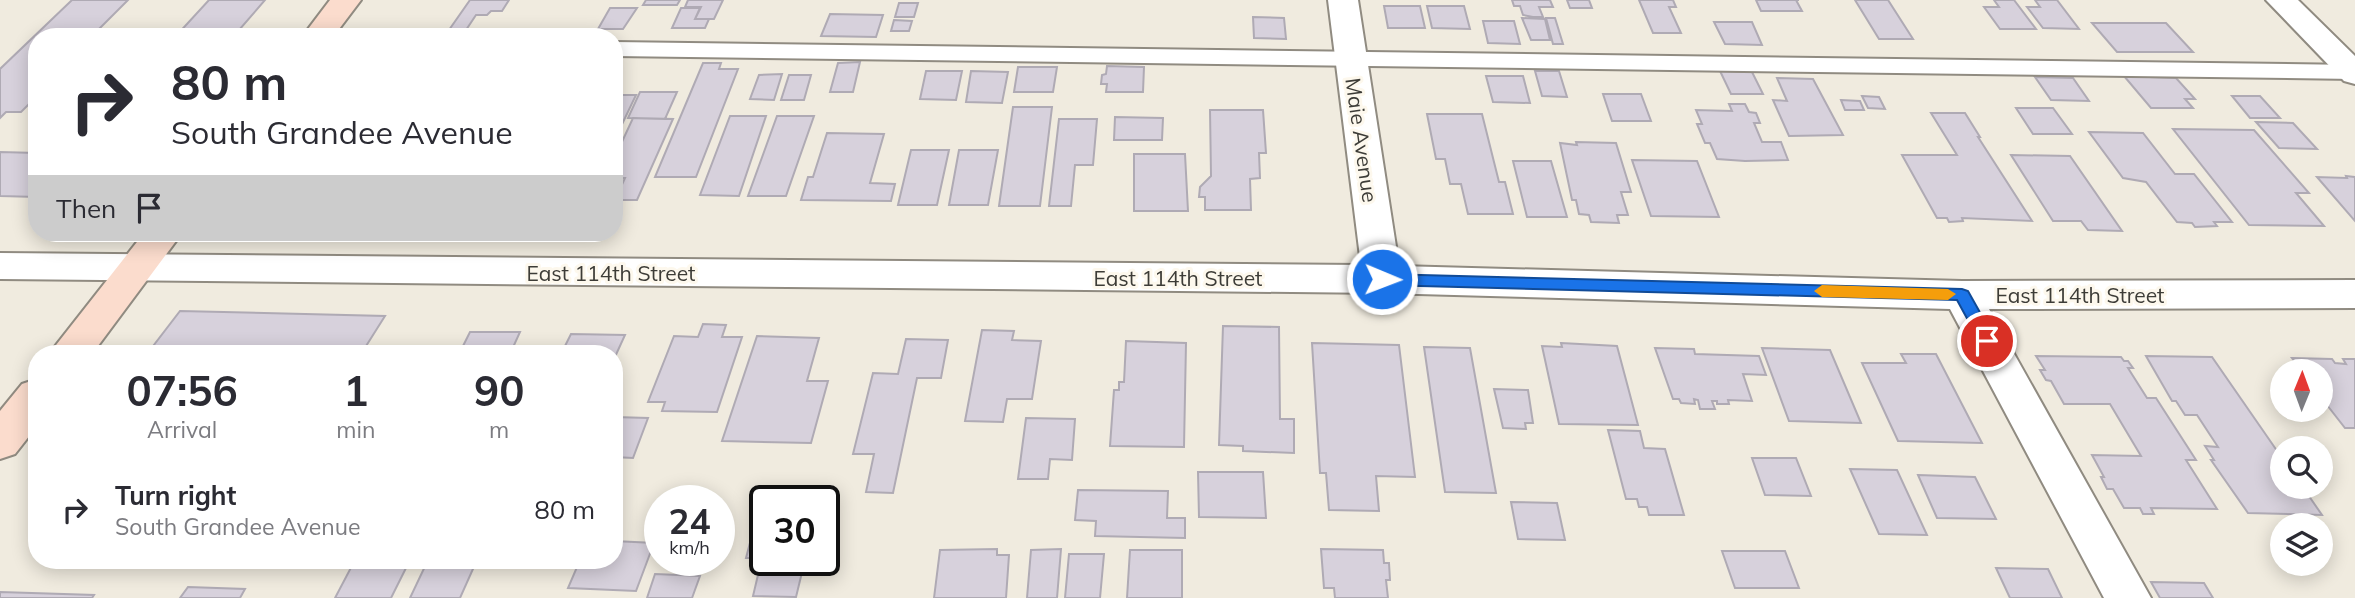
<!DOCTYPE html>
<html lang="en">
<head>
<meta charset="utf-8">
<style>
  body { margin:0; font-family:Mulish,sans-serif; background:#f2f2f3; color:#2b2b33; height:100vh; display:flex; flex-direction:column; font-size:26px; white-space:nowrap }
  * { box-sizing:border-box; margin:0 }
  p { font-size:23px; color:#7c7c81 }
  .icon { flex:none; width:38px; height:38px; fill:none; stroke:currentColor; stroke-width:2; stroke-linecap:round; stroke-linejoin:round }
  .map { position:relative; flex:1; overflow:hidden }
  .drawer { position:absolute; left:28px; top:345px; width:595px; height:224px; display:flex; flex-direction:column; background:#fff; border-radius:28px; box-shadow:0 4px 18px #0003 }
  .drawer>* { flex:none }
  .banner { position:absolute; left:28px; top:28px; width:595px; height:214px; border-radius:28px; box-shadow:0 4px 18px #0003; background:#fff; color:#2b2b33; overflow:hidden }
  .needle { width:46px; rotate:1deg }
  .tools { position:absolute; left:2270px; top:359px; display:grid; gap:14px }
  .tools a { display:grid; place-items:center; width:63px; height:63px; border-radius:50%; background:#fff; box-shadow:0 4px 18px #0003; font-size:35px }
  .speed { position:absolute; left:644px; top:485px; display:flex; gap:14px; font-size:35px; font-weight:700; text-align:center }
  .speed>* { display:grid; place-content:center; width:91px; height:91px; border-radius:50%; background:#fff; box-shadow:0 4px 18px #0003; line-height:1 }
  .speed small { font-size:18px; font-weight:400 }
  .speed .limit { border:4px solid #111; border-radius:10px; background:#fff; color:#111 }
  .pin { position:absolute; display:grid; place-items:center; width:60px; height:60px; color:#fff; margin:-30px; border:4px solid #fff; border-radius:50%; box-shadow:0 2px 7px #0007 }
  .me { position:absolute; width:77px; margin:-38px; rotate:91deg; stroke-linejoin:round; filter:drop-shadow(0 0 5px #0008) }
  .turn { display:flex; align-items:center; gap:24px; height:147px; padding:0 28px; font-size:32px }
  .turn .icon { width:91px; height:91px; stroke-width:2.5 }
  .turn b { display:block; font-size:49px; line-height:60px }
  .then { display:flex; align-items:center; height:66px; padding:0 28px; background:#0003; gap:14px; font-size:26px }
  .eta { display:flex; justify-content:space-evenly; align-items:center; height:119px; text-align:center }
  .eta b { font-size:42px; font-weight:700; line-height:49px }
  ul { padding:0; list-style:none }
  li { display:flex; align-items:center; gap:21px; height:91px; padding:0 28px }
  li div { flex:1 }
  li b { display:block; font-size:26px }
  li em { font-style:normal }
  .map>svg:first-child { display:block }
  .building { fill:#d7d1dc; stroke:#afaab4; stroke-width:2 }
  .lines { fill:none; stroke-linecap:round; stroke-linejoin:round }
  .service-casing { stroke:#908b81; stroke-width:4 }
  .minor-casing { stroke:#908b81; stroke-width:4 }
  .secondary-casing { stroke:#908b81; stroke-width:4 }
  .service { fill:#fff; fill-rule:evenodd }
  .minor { fill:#fff; fill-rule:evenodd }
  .secondary { fill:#fbdccd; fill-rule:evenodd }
  .route { fill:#1a73e8; stroke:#114b97; stroke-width:2 }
  .slow { fill:#f59e0b }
  .labels { text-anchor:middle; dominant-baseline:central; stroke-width:6; stroke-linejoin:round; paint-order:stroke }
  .street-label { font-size:21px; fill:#3d3c37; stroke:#fdf8ed }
</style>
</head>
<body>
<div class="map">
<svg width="2355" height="598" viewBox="0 0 2355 598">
  <rect width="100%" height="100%" fill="#f0ebdf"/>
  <path class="building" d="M72 0H128L91 37H37V96L21 112H6L0 118V69Z
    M209 0H265L233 37H175Z
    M470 0H509L502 11H491L487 15H476L466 30H449Z
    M646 0H680L677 5H643Z
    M688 0H723L714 19H695L701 7H685Z
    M1512 0H1550L1553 7H1539L1543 17H1533L1523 15 1520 6H1514Z
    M1567 0H1589L1592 8H1570Z
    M1639 0H1673L1676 7H1669L1681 33H1653Z
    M1756 0H1799H1796L1802 11H1761Z
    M1855 0H1888L1913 39H1879Z
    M1994 0H2014L2036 29H2000L1984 7H1999Z
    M2035 0H2057L2079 29 2043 28 2027 7H2040Z
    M899 3H918L914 17H895Z
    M1384 6H1420L1425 28H1388Z
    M1427 6H1464L1470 29 1432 28Z
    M610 8H637L623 29H598Z
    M681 8H700L695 19H709L705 28H672Z
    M830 14 883 15 876 37 821 36Z
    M1253 17 1284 18 1286 39 1254 38Z
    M1522 18 1545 19 1550 40H1531Z
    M1546 18H1555L1563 44H1553Z
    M894 20 912 21 909 31H891Z
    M1483 21H1514L1520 44 1488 43Z
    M1714 22H1752L1762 45 1725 44Z
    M2092 23H2166L2193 52H2117Z
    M860 62 853 92H830L838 63Z
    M703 63H721L719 69H738L696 177H655Z
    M1107 66 1144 67 1143 92H1106L1107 84H1101L1102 75 1106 74Z
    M1018 67H1057L1053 92H1014Z
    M926 71H962L956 100 920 99Z
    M971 71 1008 72 1002 103 966 102Z
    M1535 71H1559L1567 97 1542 96Z
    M1720 71 1752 72 1763 94H1731Z
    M782 74 774 100 750 99 759 75Z
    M789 75H811L804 100H781Z
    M1486 76H1523L1530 103 1493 102Z
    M2124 76 2176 78 2195 99H2185L2193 108H2151Z
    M2035 77 2073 78 2089 101 2051 100Z
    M1777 78 1813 79 1843 135 1789 136 1773 100 1787 101Z
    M640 92H677L665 119 628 118Z
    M1603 94H1641L1651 121H1612Z
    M614 95H636L614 141Z
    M1862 96 1879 97 1885 109 1868 108Z
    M2232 96H2260L2280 118H2250Z
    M1841 100 1860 101 1864 110H1845Z
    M1729 104H1745L1749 112 1756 113 1760 123H1754L1762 142H1781L1788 160 1745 161 1717 159 1710 143H1705L1697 124H1702L1696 110 1732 111Z
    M1013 107H1052L1040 206H999Z
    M2016 108H2053L2072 134H2033Z
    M1210 110H1263L1266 153H1259L1260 178 1250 179 1251 210H1205V197H1199L1200 187 1211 176Z
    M1931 113H1965L1980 137H1978L2032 221 1962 218 1963 221 1949 222 1947 218H1937L1902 155H1957Z
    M1427 114H1482L1499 182H1505L1513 214H1468L1461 184H1450L1445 159H1436Z
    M730 116H766L739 196 700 195Z
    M777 116H814L786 196H748Z
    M1115 117 1163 118 1162 140H1114Z
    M633 118 673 119 637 200H615L625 178H616L618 174H614V159Z
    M1059 119H1097L1093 165H1075L1071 206H1049Z
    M2256 122 2293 123 2317 149 2279 148Z
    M2173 129 2254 130 2309 193H2296L2324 226 2249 225Z
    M2089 132 2143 133 2175 174H2194L2232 222H2214L2217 226 2195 227 2192 223 2177 222 2146 182 2123 178Z
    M827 133 884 134 870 183 895 184 891 201 801 200 808 177H813Z
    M1576 142 1616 143 1631 192H1621L1628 215H1617L1619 223 1591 222 1589 215 1579 214 1576 200H1572L1560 143 1577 145Z
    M911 150H949L937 205H898Z
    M959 150H998L988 205H949Z
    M0 152 37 153V197L0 196Z
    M1134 154H1185L1188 211H1134Z
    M2011 155 2070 156 2122 231 2088 230 2081 221H2053Z
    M1632 160 1697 161 1719 217 1651 216Z
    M1513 161H1551L1567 217H1527Z
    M2346 176 2355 177V221L2317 177 2347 178Z
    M180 311 385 316 361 354H147Z
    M703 324 726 325 722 337H742L717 412 662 411 665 402H648L674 336 698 337Z
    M1223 326 1279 327 1280 419H1294V453L1243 451V446L1219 445Z
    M982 330 1014 331 1012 340 1041 341 1032 399H1007L1003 422 965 421Z
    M470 332H520L510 354H459Z
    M571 334 625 335 614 359V354H561Z
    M757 336 819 338 807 381H828L811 443 722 441Z
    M906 339 948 340 941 378H917L893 493 866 492 874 454H853L873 373 898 374Z
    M1126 341 1186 343 1184 447 1110 446 1114 390H1119V382H1124Z
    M1312 343 1399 345 1415 477 1376 476 1379 511 1329 510 1326 473H1320Z
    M1561 343 1617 346 1638 425 1559 424 1542 346 1562 347Z
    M1424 347 1470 348 1496 493 1445 492Z
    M1655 348 1694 349 1695 354 1759 356 1766 375 1743 374 1752 401 1728 400 1729 404H1717V401H1712L1715 409H1700L1698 400 1694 399 1695 404 1681 403 1679 399H1673Z
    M1762 348 1830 350 1861 423 1789 421Z
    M1901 354H1936L1982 443 1898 441 1862 363H1906Z
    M2036 356 2121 357 2124 361H2128L2133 368H2128L2147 398H2156L2196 460H2186L2217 509 2151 508 2154 514H2143L2140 508H2124L2113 489H2107L2101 477H2104L2092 455 2141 456 2110 404H2064L2051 381 2046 380 2040 370H2045Z
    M2146 356 2212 357 2282 458V486H2302L2322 515 2248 513 2211 460H2214L2205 446 2218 447 2197 415H2185L2176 401H2172Z
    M2292 358 2332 359 2335 363 2346 364 2343 359H2355V428H2345L2320 396V371H2302Z
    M1494 389 1528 390 1533 423H1525L1526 429 1503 428Z
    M614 417 648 418 633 458 614 457Z
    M1026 418 1075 419 1072 460 1050 459 1048 479H1018Z
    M1608 430 1640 431 1644 448 1665 449 1684 515H1649L1647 507H1639L1637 499H1626Z
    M1752 458H1796L1811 496 1765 495Z
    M1850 469 1897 470 1927 535 1879 534Z
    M1198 472H1263L1266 518 1199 517Z
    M1918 475 1975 477 1996 519 1937 518Z
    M770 487 823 488 820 500H766Z
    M1078 490 1168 491 1167 518H1185V538L1095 536 1096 521 1075 520Z
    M1511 502 1557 503 1565 540 1518 539Z
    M765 504V534H756Z
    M751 539H765V560H805L796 597 753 596 762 558H746Z
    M614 541 654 543 636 591 568 588 580 560H614Z
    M997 549V555H1009L1006 598H934L940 550Z
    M1061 549 1057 598H1027L1031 550Z
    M1321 549 1383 550 1384 563H1389L1390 580H1386L1388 598H1335L1334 588H1324Z
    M1130 550H1182V598H1127Z
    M1722 551H1785L1799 588H1735Z
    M1069 554H1104L1100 598H1065Z
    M355 560H410L391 598H335Z
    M428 560H477L460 598H410Z
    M1996 568 2048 569 2062 598H2010Z
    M655 574 700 576 692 598H647Z
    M2151 582 2204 583 2213 598H2160Z
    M188 587 245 589 240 598H180Z
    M0 592 94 595 92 598H0Z"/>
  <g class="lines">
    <defs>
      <path id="service" d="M614 42 2355 65V79L614 56Z"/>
      <path id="minor" d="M1328 0H1358L1399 266 1962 281 2355 280V308L1989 309 2151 598H2104L1950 309 1382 293 0 279V253L1361 265Z
        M2266 0H2298L2355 56V84L2344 81Z"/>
      <path id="secondary" d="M330 0H361L333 37H302Z
        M144 233H182L92 354H49Z
        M37 379V426L15 454 0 459V411L22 384Z"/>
    </defs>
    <use href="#service" class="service-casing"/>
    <use href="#minor" class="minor-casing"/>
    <use href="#secondary" class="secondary-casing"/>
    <use href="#service" class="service"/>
    <use href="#minor" class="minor"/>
    <use href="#secondary" class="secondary"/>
  </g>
  <path class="route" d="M1382 274 1962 289 1968 291 1996 341 1993 346H1982L1957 300 1382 285 1374 279Z"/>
  <path class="slow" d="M1822 285 1948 289 1956 294 1948 300 1822 297 1814 291Z"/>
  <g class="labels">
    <g class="street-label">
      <text transform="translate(1362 140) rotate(82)">Maie Avenue</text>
      <text x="611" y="273">East 114th Street</text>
      <text x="1178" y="278">East 114th Street</text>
      <text x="2080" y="295">East 114th Street</text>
    </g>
  </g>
</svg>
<div class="tools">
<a><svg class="needle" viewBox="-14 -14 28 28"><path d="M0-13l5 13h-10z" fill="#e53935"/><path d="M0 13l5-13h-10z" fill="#7c7c81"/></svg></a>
<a><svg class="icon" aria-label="search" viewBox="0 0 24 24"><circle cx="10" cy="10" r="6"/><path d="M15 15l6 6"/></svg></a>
<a><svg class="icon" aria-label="layers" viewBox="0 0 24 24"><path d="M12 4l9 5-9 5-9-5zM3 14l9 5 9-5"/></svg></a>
</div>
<div class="speed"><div>24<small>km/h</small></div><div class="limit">30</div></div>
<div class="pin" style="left:1987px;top:341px;background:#d93025"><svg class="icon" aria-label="arrive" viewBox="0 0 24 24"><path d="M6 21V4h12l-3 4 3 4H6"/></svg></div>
<svg class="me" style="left:1382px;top:279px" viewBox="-20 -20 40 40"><circle r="17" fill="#1a73e8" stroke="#fff" stroke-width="3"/><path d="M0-11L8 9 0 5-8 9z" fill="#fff"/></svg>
<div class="banner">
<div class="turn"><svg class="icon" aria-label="right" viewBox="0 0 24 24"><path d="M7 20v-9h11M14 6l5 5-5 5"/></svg><div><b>80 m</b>South Grandee Avenue</div></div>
<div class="then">Then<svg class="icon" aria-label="arrive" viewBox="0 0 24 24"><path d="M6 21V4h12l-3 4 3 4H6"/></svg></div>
</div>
<section class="drawer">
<div class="eta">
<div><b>07:56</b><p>Arrival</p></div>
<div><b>1</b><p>min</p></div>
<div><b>90</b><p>m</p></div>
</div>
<ul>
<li><svg class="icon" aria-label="right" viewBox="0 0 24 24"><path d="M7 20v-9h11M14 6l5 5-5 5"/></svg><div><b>Turn right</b><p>South Grandee Avenue</p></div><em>80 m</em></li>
</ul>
</section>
</div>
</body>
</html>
